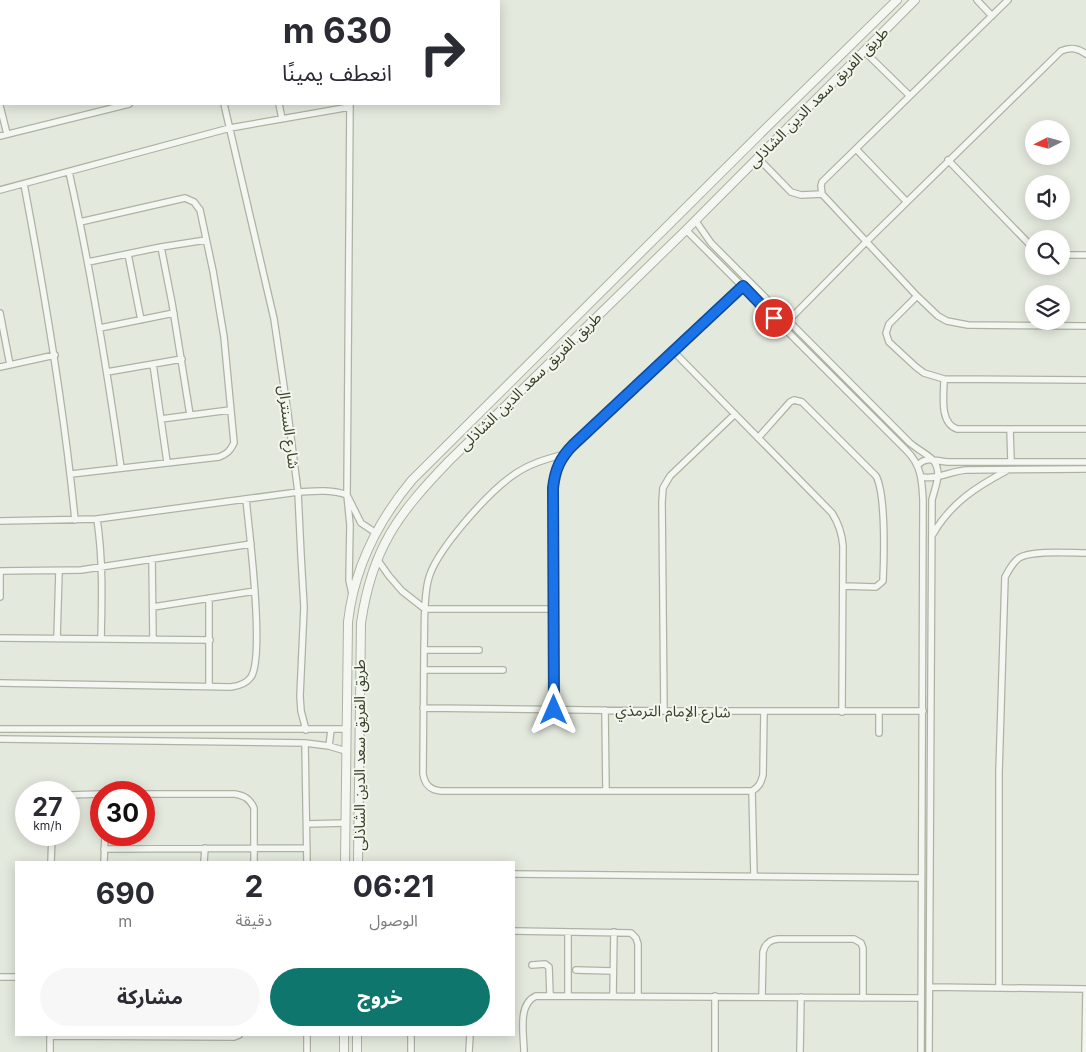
<!DOCTYPE html>
<html lang="ar">
<head>
<meta charset="utf-8">
<style>
  body { margin:0; font-family:Inter,"Noto Sans Arabic",sans-serif; background:#f7f7f7; color:#2b2b33; direction:rtl; height:100vh; display:flex; flex-direction:column; font-size:19px; white-space:nowrap }
  * { box-sizing:border-box; margin:0 }
  p { font-size:16px; color:#7c7c81 }
  .icon { flex:none; width:28px; height:28px; fill:none; stroke:currentColor; stroke-width:2; stroke-linecap:round; stroke-linejoin:round }
  .map { position:relative; flex:1; overflow:hidden; direction:ltr }
  .side { position:absolute; left:15px; top:861px; width:500px; height:175px; display:flex; flex-direction:column; background:#fff; border-radius:0px; box-shadow:0 2px 12px #0003; direction:rtl }
  .side>* { flex:none }
  .top-card { position:absolute; left:0px; top:0px; width:500px; height:105px; box-shadow:0 2px 12px #0003; direction:rtl; background:#fff; color:#2b2b33; overflow:hidden }
  .needle { width:32px; rotate:264deg }
  .tools { position:absolute; left:1025px; top:120px; display:grid; gap:10px }
  .tools a { display:grid; place-items:center; width:45px; height:45px; border-radius:50%; background:#fff; box-shadow:0 2px 12px #0003; font-size:25px }
  .speed { position:absolute; left:15px; top:781px; display:flex; gap:10px; font-size:25px; font-weight:700; text-align:center }
  .speed>* { display:grid; place-content:center; width:65px; height:65px; border-radius:50%; background:#fff; box-shadow:0 2px 12px #0003; line-height:1 }
  .speed small { font-size:12px; font-weight:400 }
  .speed .limit { border:8px solid #d22; background:#fff; color:#111 }
  .pin { position:absolute; display:grid; place-items:center; width:42px; height:42px; color:#fff; margin:-21px; border:2px solid #fff; border-radius:50%; box-shadow:0 1px 5px #0007 }
  .me { position:absolute; width:55px; margin:-28px; rotate:0deg; stroke-linejoin:round; filter:drop-shadow(0 0 4px #0008) }
  .turn { display:flex; align-items:center; gap:18px; height:105px; padding:0 25px; font-size:22px }
  .turn .icon { width:65px; height:65px; stroke-width:2.5 }
  .turn b { display:block; font-size:35px; line-height:42px }
  .eta { display:flex; justify-content:space-evenly; align-items:center; height:85px; text-align:center }
  .eta b { font-size:30px; font-weight:700; line-height:35px }
  .button { display:flex; gap:10px; margin-top:auto; padding:10px 25px }
  .button a { flex:1; height:58px; border-radius:30px; background:#0f766e; color:#fff; font-size:20px; font-weight:700; line-height:58px; text-align:center }
  .button a+a { background:#f7f7f7; color:#2b2b33 }
  .map>svg:first-child { display:block }
  .lines { fill:none; stroke-linecap:round; stroke-linejoin:round }
  .minor-casing { stroke:#acb3a3; stroke-width:8 }
  .tertiary-casing { stroke:#acb3a3; stroke-width:10 }
  .minor { stroke:#f4f7f1; stroke-width:5.5 }
  .tertiary { stroke:#f4f7f1; stroke-width:8 }
  .route-casing { stroke:#114b97; stroke-width:12 }
  .route { stroke:#1a73e8; stroke-width:9 }
  .labels { text-anchor:middle; dominant-baseline:central; stroke-width:4; stroke-linejoin:round; paint-order:stroke }
  .street-label { font-size:15px; fill:#344126; stroke:#f3f6ee }
</style>
</head>
<body>
<div class="map">
<svg width="1086" height="1052" viewBox="0 0 1086 1052">
  <rect width="100%" height="100%" fill="#e4e9de"/>
  <g class="lines">
    <defs>
      <path id="minor" d="M105 0V1
        M147 0 148 1
        M199 0V1
        M254 0 255 1
        M307 0 308 1
        M977 0 992 16
        M1008 0 822 182 821 186 822 194 917 296 938 316 947 321 968 325 1086 326
        M50 1 55 0
        M351 1V0
        M0 12H1
        M864 51 910 96
        M0 94H1
        M224 104 274 319 288 414 298 492 301 555 304 607 300 696 301 711 306 730
        M279 104 282 119
        M350 104 347 495 350 525 349 580 352 594
        M0 106 7 134
        M0 136 129 104
        M856 149 906 201
        M757 157 791 192 801 195 822 194
        M948 160 1034 249
        M69 172C91 270 107 369 121 468
        M24 184C45 295 64 407 75 520
        M0 190 230 128 350 107
        M695 220 711 243 910 443C917 449 927 454 933 460 943 472 935 487 932 500L929 1052
        M686 230 907 451C921 465 922 480 923 500L921 1052
        M161 247 172 303 190 415
        M128 254 141 320
        M1061 255H1086
        M88 262 161 247 206 240
        M917 296 889 324 886 333 889 342 916 367 924 373 944 379 1086 380
        M0 313 10 365
        M789 320 866 242 1061 51C1071 47 1078 48 1086 54
        M100 328 174 313
        M673 351 832 513C839 524 842 533 843 546L842 712
        M153 364 167 462
        M0 367 55 355
        M107 372 182 359
        M944 379C944 395 939 423 957 429H1086
        M161 419 230 410
        M1010 429 1011 461
        M758 438 790 402 794 400 802 402 876 476C886 494 884 559 883 581L876 587 843 586
        M565 454C546 459 528 464 512 476 488 493 434 552 428 581 423 603 425 626 424 649 424 691 423 733 423 774 425 785 430 790 441 791H752C759 787 761 783 763 775L764 711
        M918 465C927 455 937 462 950 462H1086
        M71 474 219 457C227 454 230 451 234 443L224 337 213 271 200 210 194 202 185 198 80 222
        M922 477C936 480 951 471 966 470L1086 469
        M97 519C103 559 102 599 101 639
        M0 521 97 519 298 492C314 491 332 489 347 495L361 523 376 533
        M933 534C951 503 976 487 1006 471
        M152 559 153 639
        M377 559 389 576 402 591 425 609H553
        M0 571 81 570 251 544
        M0 597V571
        M209 598V686
        M153 607 255 591
        M0 638 210 640
        M57 639 59 571
        M424 650H479
        M424 670H503
        M0 683 231 687C239 686 246 684 251 677 265 656 249 530 246 499
        M423 708 664 711H923
        M553 709V488C555 470 560 458 573 445L743 286
        M605 710 606 790
        M664 711 662 502 663 488 670 476 735 414
        M879 712V733
        M0 729H347
        M0 739 305 743 329 746 346 751
        M305 743 307 862
        M329 746 331 730
        M752 791 754 876
        M144 794H235C245 796 250 799 254 808V862
        M69 795 101 794
        M307 824 345 823
        M104 849 307 848
        M51 862 52 835
        M104 862 105 835
        M204 862 205 848
        M514 874 921 878
        M514 931 631 933 636 938 638 944V996
        M568 932V995
        M532 965 545 964 549 967 550 995
        M576 970 613 971
        M0 977H16
        M930 987 1086 989
        M999 988V772L1005 577C1009 570 1012 563 1019 558 1031 550 1070 553 1086 553
        M613 995 614 932
        M762 997 763 952C765 944 769 940 778 939H854L861 943 863 948V998
        M307 1035V1052
        M411 1035V1052
        M50 1036 234 1037 239 1035
        M50 1052V1035
        M469 1052 470 1035
        M524 1052C524 1035 517 1004 536 996L921 998
        M715 1052V996
        M800 1052 801 997
        M1085 1052 1086 991"/>
      <path id="tertiary" d="M345 862 348 622C354 568 378 521 412 480L765 129 897 0
        M358 862 361 623C372 548 398 514 449 461L686 230 915 0
        M344 1052V1035
        M357 1052V1035"/>
    </defs>
    <use href="#minor" class="minor-casing"/>
    <use href="#tertiary" class="tertiary-casing"/>
    <use href="#minor" class="minor"/>
    <use href="#tertiary" class="tertiary"/>
  </g>
  <g class="lines">
    <defs>
      <path id="route" d="M554 710 553 488C555 470 560 458 573 445L743 286 774 318"/>
    </defs>
    <use href="#route" class="route-casing"/>
    <use href="#route" class="route"/>
  </g>
  <g class="labels">
    <g class="street-label">
      <text transform="translate(818 97) rotate(-45)">طريق الفريق سعد الدين الشاذلى</text>
      <text transform="translate(530 381) rotate(-44)">طريق الفريق سعد الدين الشاذلى</text>
      <text transform="translate(289 427) rotate(83)">شارع السنترال</text>
      <text transform="translate(673 711) rotate(1)">شارع الإمام الترمذي</text>
      <text transform="translate(359 755) rotate(-90)">طريق الفريق سعد الدين الشاذلى</text>
    </g>
  </g>
</svg>
<div class="tools">
<a><svg class="needle" viewBox="-14 -14 28 28"><path d="M0-13l5 13h-10z" fill="#e53935"/><path d="M0 13l5-13h-10z" fill="#7c7c81"/></svg></a>
<a><svg class="icon" aria-label="sound" viewBox="0 0 24 24"><path d="M4 9h4l5-4v14l-5-4H4zM17 9q2 3 0 6"/></svg></a>
<a><svg class="icon" aria-label="search" viewBox="0 0 24 24"><circle cx="10" cy="10" r="6"/><path d="M15 15l6 6"/></svg></a>
<a><svg class="icon" aria-label="layers" viewBox="0 0 24 24"><path d="M12 4l9 5-9 5-9-5zM3 14l9 5 9-5"/></svg></a>
</div>
<div class="speed"><div>27<small>km/h</small></div><div class="limit">30</div></div>
<div class="pin" style="left:774px;top:318px;background:#d93025"><svg class="icon" aria-label="arrive" viewBox="0 0 24 24"><path d="M6 21V4h12l-3 4 3 4H6"/></svg></div>
<svg class="me" style="left:554px;top:710px" viewBox="-20 -20 40 40"><path d="M0-17L14 15 0 8-14 15z" fill="#1a73e8" stroke="#fff" stroke-width="4"/></svg>
<div class="top-card">
<div class="turn"><svg class="icon" aria-label="right" viewBox="0 0 24 24"><path d="M7 20v-9h11M14 6l5 5-5 5"/></svg><div><b>630 m</b>انعطف يمينًا</div></div>
</div>
<section class="side">
<div class="eta">
<div><b>06:21</b><p>الوصول</p></div>
<div><b>2</b><p>دقيقة</p></div>
<div><b>690</b><p>m</p></div>
</div>
<div class="button"><a>خروج</a><a>مشاركة</a></div>
</section>
</div>
</body>
</html>
